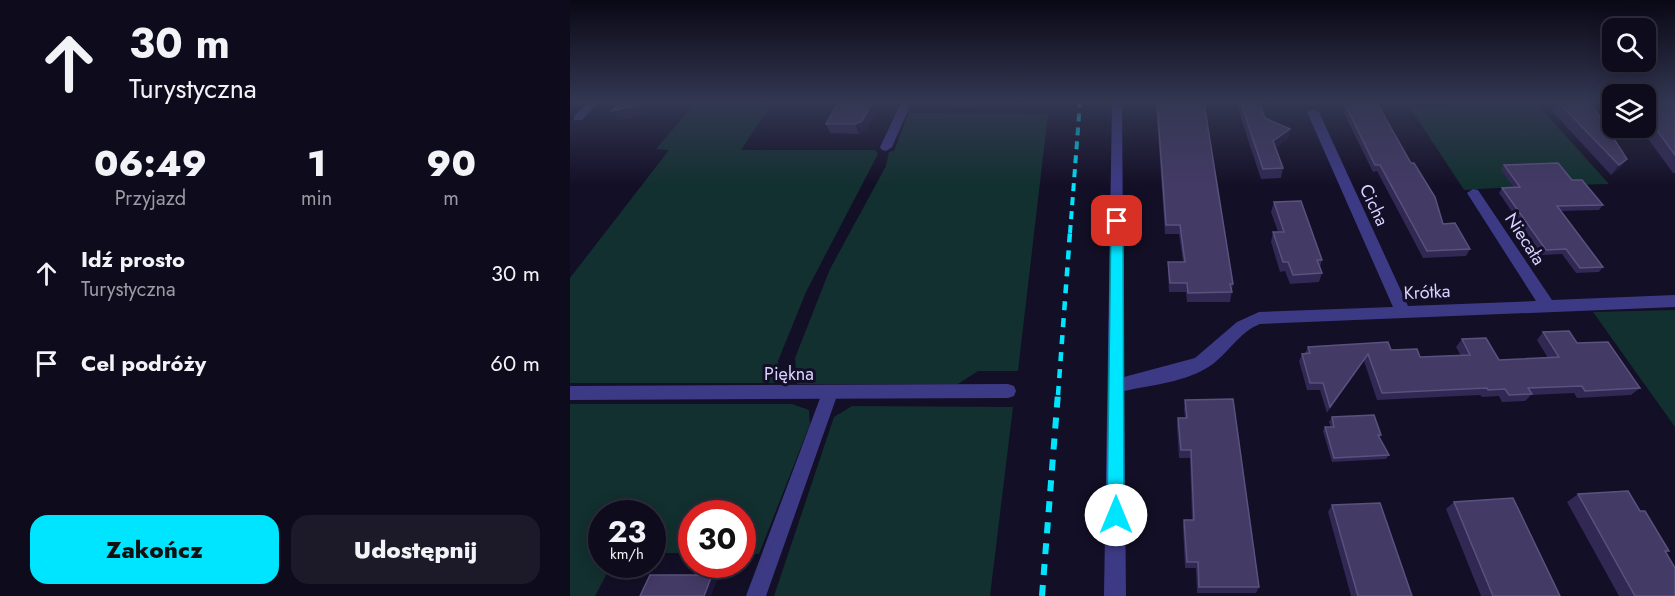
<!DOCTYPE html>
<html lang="pl">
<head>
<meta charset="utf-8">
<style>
  body { margin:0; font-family:Jost,sans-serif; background:#1c1929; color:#f1f3f6; height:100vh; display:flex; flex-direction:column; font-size:22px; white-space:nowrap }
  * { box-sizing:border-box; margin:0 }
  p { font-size:20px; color:#9b9ba3 }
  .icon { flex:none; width:33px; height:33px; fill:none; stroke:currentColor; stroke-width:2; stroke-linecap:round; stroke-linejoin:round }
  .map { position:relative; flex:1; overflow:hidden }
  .panel { display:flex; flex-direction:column; background:#0e0b1c; width:570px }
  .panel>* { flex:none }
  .banner { background:#0e0b1c; color:#f1f3f6; overflow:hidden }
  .buttons { position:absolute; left:1032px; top:18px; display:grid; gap:12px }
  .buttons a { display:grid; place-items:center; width:54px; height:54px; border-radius:12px; background:#0e0b1c; box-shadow:0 3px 15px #0003,0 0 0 2px #2e2b3b; font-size:30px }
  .speed { position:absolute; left:18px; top:500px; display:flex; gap:12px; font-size:30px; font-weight:700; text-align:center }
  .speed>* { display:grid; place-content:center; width:78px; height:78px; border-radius:50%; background:#0e0b1c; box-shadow:0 3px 15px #0003,0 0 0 2px #2e2b3b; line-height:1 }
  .speed small { font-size:15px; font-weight:400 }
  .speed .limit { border:9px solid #d22; background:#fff; color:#111 }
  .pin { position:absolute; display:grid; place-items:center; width:51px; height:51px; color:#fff; margin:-26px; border-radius:12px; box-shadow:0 3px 9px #0006 }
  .me { position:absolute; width:66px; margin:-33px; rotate:0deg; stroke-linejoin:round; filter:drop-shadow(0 0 4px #0008) }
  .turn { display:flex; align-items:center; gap:21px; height:126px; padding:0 30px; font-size:27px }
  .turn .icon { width:78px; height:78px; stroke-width:2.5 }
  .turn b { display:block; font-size:42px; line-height:51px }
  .eta { display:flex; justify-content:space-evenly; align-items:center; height:102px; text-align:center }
  .eta b { font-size:36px; font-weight:800; line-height:42px }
  .button { display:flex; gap:12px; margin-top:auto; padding:12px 30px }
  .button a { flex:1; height:69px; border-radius:18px; background:#00e5ff; color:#111; font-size:24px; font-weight:800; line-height:69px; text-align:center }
  .button a+a { background:#1c1929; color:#f1f3f6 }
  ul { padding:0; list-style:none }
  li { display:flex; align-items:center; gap:18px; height:90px; padding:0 30px }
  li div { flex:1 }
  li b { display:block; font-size:22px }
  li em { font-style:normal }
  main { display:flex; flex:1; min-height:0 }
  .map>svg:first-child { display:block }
  .green { fill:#12302f }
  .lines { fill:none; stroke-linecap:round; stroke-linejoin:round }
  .lane { fill:#3d3a85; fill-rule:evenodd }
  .street { fill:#3d3a85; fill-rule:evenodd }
  .rail-far2 { stroke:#00e5ff; stroke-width:4; stroke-dasharray:8 6; stroke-linecap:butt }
  .rail-far1 { stroke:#00e5ff; stroke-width:4.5; stroke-dasharray:9 8; stroke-linecap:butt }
  .rail { stroke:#00e5ff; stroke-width:6; stroke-dasharray:11 10; stroke-linecap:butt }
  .wall { fill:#312854 }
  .shaded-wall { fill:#1d163a }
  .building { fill:#433a66; stroke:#5a527e; stroke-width:1.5 }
  .route { fill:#00e5ff; stroke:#0095a6; stroke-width:1.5 }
  .labels { text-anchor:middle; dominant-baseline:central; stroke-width:6; stroke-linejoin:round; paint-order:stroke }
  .street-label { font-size:18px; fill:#d9d4ff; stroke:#130f26 }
</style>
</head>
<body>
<main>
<section class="panel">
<div class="banner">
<div class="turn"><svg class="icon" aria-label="ahead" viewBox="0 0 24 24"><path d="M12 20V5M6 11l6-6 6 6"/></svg><div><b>30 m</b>Turystyczna</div></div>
</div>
<div class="eta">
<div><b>06:49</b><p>Przyjazd</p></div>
<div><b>1</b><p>min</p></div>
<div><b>90</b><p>m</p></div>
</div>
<ul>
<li><svg class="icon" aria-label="ahead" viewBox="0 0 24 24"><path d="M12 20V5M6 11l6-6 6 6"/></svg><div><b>Idź prosto</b><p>Turystyczna</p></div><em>30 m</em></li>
<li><svg class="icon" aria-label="arrive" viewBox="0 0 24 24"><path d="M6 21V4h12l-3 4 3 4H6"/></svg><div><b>Cel podróży</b></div><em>60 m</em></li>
</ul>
<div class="button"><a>Zakończ</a><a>Udostępnij</a></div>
</section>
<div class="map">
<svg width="1105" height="596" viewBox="0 0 1105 596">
  <rect width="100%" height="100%" fill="#130f26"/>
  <path class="green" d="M125 103H202L171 150H305L308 154 236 292 208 361 206 383H0V278L99 150 86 149Z
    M966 103 1039 184 999 185 932 170 943 187 894 190 839 106Z
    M339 113 478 114 448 371H408L388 384H227L225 358 260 269 316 166 319 152 324 151Z
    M1105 310V427L1023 312Z
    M0 404H222L239 410 240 424 189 554H173L172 513H122L121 553H83L82 513H32V564H42L25 596H0Z
    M282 406 443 407 420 596H204L264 417Z"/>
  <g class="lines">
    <path class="lane" d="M260 386 265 388 268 393 196 596H176L252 393 255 388Z"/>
    <path class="street" d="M17 103H28L12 120H4V116Z
      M331 103H341L322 147 316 151 312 150 310 147Z
      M542 103H552L554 377 625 358 667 322 689 312 823 307 737 112 743 109 749 112 838 306 966 301 897 193 903 189 908 190 982 300 1105 295V307L690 324C669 332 658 354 640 366 616 382 582 385 554 391L556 596H534Z
      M438 384 444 386 446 391 444 396 438 398 0 400V386Z"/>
    <path class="rail-far2" d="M500 233 510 103"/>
    <path class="rail-far1" d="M488 395 500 232"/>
    <path class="rail" d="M472 596 488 393"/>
  </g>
  <path class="wall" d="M310 103 296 131 289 134 260 133 256 124Z
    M368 103H405L404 107 368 105Z
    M586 103H634L663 284 660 302H617L616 292H599L598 271V262H613L609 234H595Z
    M669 103H689L695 118 720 129 718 138 706 147 713 168 711 178 691 179 668 109Z
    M988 103H1021L1057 159 1049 169 1041 175 982 111Z
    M1076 103H1105V173H1103L1070 128H1076Z
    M776 106 873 224 900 249 896 256 853 258 807 171 803 172 774 113Z
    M934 165 1002 180 1033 205 1029 210 991 211 1033 267 1029 272 1006 273 992 254 972 255 929 193 932 188 943 187 931 170Z
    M704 202 752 260 750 267 752 273 749 282 720 284 715 271 710 272 701 242 703 232H708L701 212Z
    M973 332 1007 343 1070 388 1061 395 1007 398 1004 393 961 395 955 401 932 402 929 396 912 397 910 395 807 400 794 361 757 413 750 390H737L729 361 732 354H735L738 347 821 350 850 357 891 356 886 347 892 339 929 360 978 358 967 340Z
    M615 400 689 587 686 593H627L626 568H615L613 527 614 520H622L620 458H609L607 426 608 418H615L614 409Z
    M762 417 811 435 809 438 819 455 816 459 762 462 753 431 755 427H761L759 422Z
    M1008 494 1070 511 1099 551 1096 552 1105 596H1049L997 502Z
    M884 502 990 596H911L876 509Z
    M762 505 842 596H781L758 512Z"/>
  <path class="shaded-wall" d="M76 103H93L86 111 49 121 42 111Z
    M302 103H310L296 131 289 134 285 124Z
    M720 129 718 138 701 151 703 141Z
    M1057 159 1049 169 1041 175 1049 165Z
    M798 354 794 361 757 413 760 407Z
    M142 575 148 578 141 596H134Z"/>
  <path class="building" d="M50 103H76L42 111Z
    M268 103H302L292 121 285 124H256Z
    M587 103H634L663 284H660L662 292 618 293 617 283H600L598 262H615L610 225H596Z
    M671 103H689L695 118 720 129 703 141 713 168 693 169Z
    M989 103H1021L1057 159 1049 165Z
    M1076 103H1105V155L1076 115Z
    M808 105 841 163H844L865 197 873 224 885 223 900 249 857 251 810 165H805L776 106Z
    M988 163 1002 180H1012L1033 205 987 206 1033 267 1010 268 996 249 976 250 932 188 950 187 934 165Z
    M731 201 752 260H747L752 273 723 275 718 262H713L703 232H714L704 202Z
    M999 331 1007 343 1038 342 1070 388 1015 391 1012 386 958 388 962 394 939 395 935 389 918 390 917 388 812 393 798 354 760 407 753 383H740L732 354 740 353 738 347 818 342 821 350 847 349 850 357 900 355 892 339 916 338 929 360 989 357 973 332Z
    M663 399 689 587H629L628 562H617L614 520H624L621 450H611L608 418H617L615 400Z
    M804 415 811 435H808L819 455 764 458 755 427H764L762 417Z
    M1058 491 1070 511H1075L1099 551H1095L1105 568V596H1065L1008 494Z
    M943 498 990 596H923L884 502Z
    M810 503 842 596H788L762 505Z
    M80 575H142L134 596H70Z"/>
  <linearGradient id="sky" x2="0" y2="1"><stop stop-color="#0a0815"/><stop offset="0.55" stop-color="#333752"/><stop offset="1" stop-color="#333752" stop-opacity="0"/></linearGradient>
  <rect width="1105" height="186" fill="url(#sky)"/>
  <path class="route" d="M547 217 553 221 554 515 552 521 546 524 539 521 537 515 541 221Z"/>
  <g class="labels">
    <g class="street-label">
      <text transform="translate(804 205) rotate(65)">Cicha</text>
      <text transform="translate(955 239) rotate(57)">Niecała</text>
      <text transform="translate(857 292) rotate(-3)">Krótka</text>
      <text x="219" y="374">Piękna</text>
    </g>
  </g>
</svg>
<div class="buttons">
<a><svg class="icon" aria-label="search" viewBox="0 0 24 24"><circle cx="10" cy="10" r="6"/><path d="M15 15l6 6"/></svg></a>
<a><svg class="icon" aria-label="layers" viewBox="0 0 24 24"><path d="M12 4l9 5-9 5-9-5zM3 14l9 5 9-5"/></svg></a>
</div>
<div class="speed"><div>23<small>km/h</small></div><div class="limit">30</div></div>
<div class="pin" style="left:547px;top:221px;background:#d93025"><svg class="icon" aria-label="arrive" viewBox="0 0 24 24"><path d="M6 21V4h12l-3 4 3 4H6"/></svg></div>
<svg class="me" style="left:546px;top:515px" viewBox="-20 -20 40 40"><circle r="19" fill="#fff"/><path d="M0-13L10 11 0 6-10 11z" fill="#00e5ff"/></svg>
</div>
</main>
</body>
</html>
